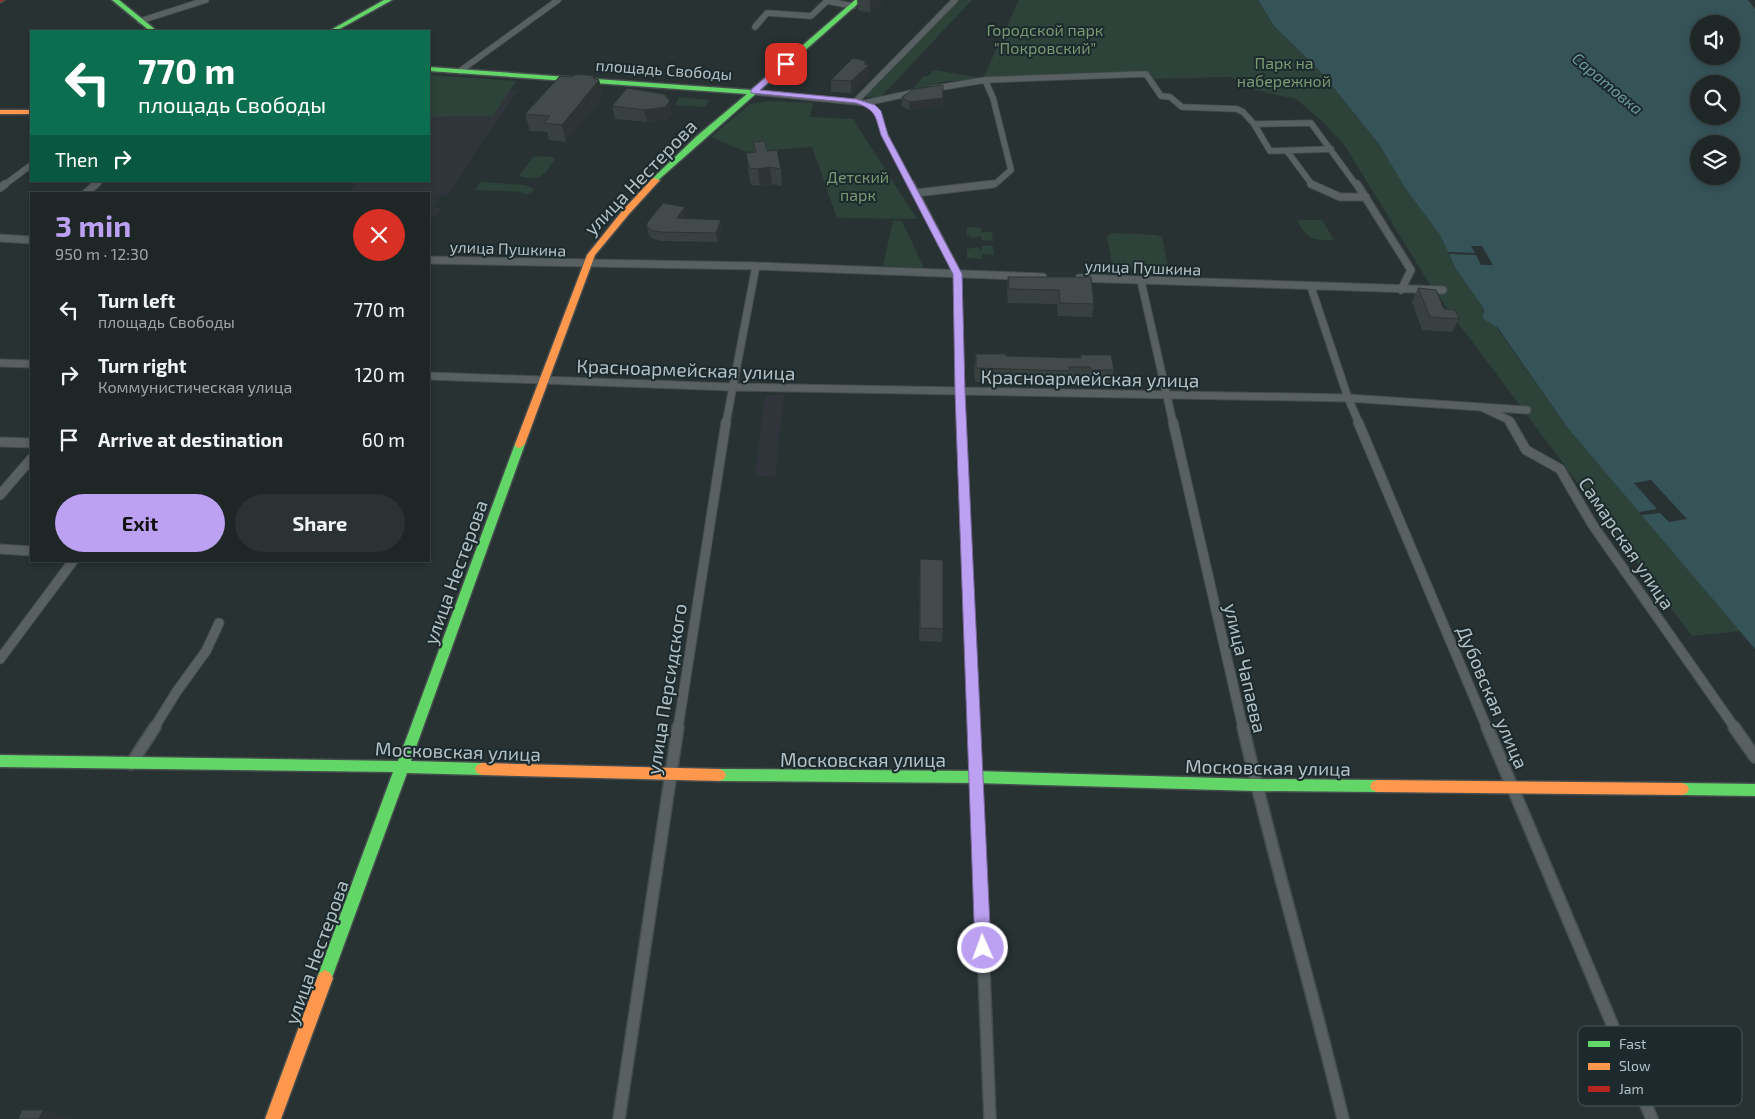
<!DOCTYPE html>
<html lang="en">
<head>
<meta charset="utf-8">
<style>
  body { margin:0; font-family:"Exo 2",sans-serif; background:#2b3232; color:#f1f3f6; height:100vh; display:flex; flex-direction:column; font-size:19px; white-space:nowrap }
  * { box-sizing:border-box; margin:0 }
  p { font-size:16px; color:#a1a5a7 }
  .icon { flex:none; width:28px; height:28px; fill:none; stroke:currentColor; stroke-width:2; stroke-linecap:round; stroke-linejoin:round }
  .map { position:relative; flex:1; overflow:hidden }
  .sheet { position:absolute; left:30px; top:192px; width:400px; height:370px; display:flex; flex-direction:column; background:#1e2626; border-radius:0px; box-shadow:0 2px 8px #0003,0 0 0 1px #3c4343 }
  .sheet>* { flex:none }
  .hud { position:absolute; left:30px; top:30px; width:400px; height:152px; border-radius:0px; box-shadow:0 2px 8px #0003,0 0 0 1px #3c4343; background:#0b6e4f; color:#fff; overflow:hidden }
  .controls { position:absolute; left:1690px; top:15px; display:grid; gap:10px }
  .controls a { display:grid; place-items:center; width:50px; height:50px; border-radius:50%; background:#1e2626; box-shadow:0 2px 8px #0003,0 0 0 1px #3c4343; font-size:25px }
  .pin { position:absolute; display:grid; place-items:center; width:42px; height:42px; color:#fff; margin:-21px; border-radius:10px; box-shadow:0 2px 8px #0006 }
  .me { position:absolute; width:55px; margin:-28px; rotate:358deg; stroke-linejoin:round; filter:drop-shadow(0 0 4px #0008) }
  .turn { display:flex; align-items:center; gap:18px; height:105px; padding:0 25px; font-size:22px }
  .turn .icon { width:65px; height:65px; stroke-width:2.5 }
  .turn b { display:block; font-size:35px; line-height:42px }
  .then { display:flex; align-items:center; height:48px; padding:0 25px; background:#0003; gap:10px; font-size:19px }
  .round { display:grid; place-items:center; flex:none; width:52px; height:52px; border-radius:26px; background:#2b3232 }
  .head { display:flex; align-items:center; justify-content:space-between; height:85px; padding:0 25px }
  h1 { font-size:30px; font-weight:700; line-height:38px; color:#bca0f2 }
  .primary-button { display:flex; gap:10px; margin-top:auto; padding:10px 25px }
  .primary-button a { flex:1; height:58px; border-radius:30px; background:#bca0f2; color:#111; font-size:20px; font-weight:700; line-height:58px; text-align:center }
  .primary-button a+a { background:#2b3232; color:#f1f3f6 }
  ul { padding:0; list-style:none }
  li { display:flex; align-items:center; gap:15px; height:65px; padding:0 25px }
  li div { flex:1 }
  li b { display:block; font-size:19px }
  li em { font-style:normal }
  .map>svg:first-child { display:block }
  .medical { fill:#30353c }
  .green { fill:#2d4239 }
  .water { fill:#365358; fill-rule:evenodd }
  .pier { fill:#283233 }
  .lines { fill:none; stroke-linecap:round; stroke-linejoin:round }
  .street-far3-casing { stroke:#464d4e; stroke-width:7 }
  .street-far2-casing { stroke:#464d4e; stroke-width:9 }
  .street-far1-casing { stroke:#464d4e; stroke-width:11 }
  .street-casing { stroke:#464d4e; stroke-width:14 }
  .fast-casing { stroke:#464d4e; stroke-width:3 }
  .slow-casing { stroke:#464d4e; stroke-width:3 }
  .jam-casing { stroke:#464d4e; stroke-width:3 }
  .street-far3 { stroke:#586062; stroke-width:5.5 }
  .street-far2 { stroke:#586062; stroke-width:7 }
  .street-far1 { stroke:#586062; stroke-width:9 }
  .street { stroke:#586062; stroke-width:11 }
  .fast { fill:#63d668; fill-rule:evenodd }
  .slow { fill:#ff974d; fill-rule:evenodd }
  .jam { fill:#b3261e; fill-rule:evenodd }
  .wall { fill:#394040 }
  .shaded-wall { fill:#2e3434 }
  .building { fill:#424a4b; stroke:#2e3434 }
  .route { fill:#bca0f2; stroke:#7a689d }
  .labels { text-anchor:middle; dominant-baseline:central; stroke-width:4; stroke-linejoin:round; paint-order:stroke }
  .far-park-label { font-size:16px; fill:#799972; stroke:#1c2a2d }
  .far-street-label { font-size:16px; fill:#b2c1c5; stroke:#1c2a2d }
  .far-water-label { font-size:16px; font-style:italic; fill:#6d99a1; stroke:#1c2a2d }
  .street-label { font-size:19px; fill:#b2c1c5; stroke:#1c2a2d }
  .key { fill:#1c2a2d; stroke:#49575b; stroke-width:1 }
  .key-label { font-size:14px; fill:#b2c1c5 }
</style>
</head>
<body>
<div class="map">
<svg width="1755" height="1119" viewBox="0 0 1755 1119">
  <rect width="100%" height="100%" fill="#283233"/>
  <path class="medical" d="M511 90 517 91 474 154 448 196 441 195 433 207 441 208 435 217H429V194H347L357 181H429V115Z
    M765 395H784L775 477 755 476Z"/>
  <path class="green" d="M957 0H972L880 98 865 97Z
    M1019 0H1258L1274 26 1320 71 1379 144 1405 188 1440 235 1456 269 1482 306 1483 313 1497 328 1567 427 1741 631 1692 636 1432 288 1345 146 1323 122 1296 99 1255 90 1231 77 1147 79 1143 72 983 78Z
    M934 70 982 78 943 82 910 92 924 76H928Z
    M429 75 516 81 493 116 429 117Z
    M679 97 709 100 705 107 675 105Z
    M770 101 813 103 810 117 854 119 858 127 917 219 837 218 812 147 746 152 711 137 750 104Z
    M534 156 552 157 555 159C544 176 539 182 519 176Z
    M481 182 526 185 535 190 526 195 521 192 475 190Z
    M893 220 902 221 924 268 883 266Z
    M1297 220H1322L1334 240C1312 240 1307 240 1297 220Z
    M967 227 981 228V232H992L993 241 982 240 981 236 971 238 970 236H967Z
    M1112 233 1157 235 1162 237 1168 266 1165 268 1118 267 1112 264 1107 236Z
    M982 246H993L994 255 982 254V259L967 258V249L979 247V250H982Z"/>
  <path class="water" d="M1258 0H1748L1755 9V649L1567 427 1498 328 1482 318 1484 311 1482 306 1456 269 1440 235 1405 188 1379 144 1320 71 1274 26ZM1699 24H1731V56H1699ZM1699 84H1731V116H1699ZM1699 144H1731V176H1699Z"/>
  <path class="pier" d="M1471 246H1482L1493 265H1481L1476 255 1449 254 1448 252 1475 253Z
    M1651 480 1687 519 1669 522 1660 513 1641 515 1639 512 1657 509 1634 483Z"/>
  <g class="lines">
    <defs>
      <path id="street-far3" d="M140 21 206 0
        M755 27 767 13 811 16 827 1 853 6
        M460 71 558 0
        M931 89 985 80 1146 74 1161 96 1170 97 1182 107 1237 109 1243 112 1254 124 1311 123 1357 186
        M754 92 865 103 916 92
        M856 101 955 0
        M865 103 877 111 885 135 912 186
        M1254 124 1270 151 1331 149
        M1287 151 1313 186
        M3 186 31 165
        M95 186 100 181
        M982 186 995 184 1011 170 993 98 985 80"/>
      <path id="street-far2" d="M911 184 958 274 961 423
        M1311 184 1340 197H1366
        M1357 184 1411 270 1401 290
        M0 188 5 184
        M916 193 993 184
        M85 194 96 184
        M0 238 31 240
        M429 260 756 266 1043 277
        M1079 278 1443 290
        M1141 281 1173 423
        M1311 287 1348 398 1359 423
        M0 363 31 364
        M429 376 732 387 1348 398 1481 407
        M726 423 756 266
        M1511 423 1509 420 1481 407 1527 410"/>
      <path id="street-far1" d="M961 422 974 728
        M1173 422 1243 728
        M1358 422 1487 728
        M1510 422 1526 450 1560 469 1592 524 1735 728
        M0 442 31 443
        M0 495 31 459
        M0 549 31 551
        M0 659 73 561
        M154 728 177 691 206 651 219 623
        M678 728 726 422"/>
      <path id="street" d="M974 727 990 1119
        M1243 727C1273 858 1312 988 1343 1119
        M1487 727 1652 1119
        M1734 727 1755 757
        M131 764 155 727
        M619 1119 678 727"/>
      <path id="fast" d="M112 0H119L157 31H150Z
        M384 0H392L336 31H329Z
        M855 0H862L656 182H653V178L697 136 747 94 429 71V67L751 90Z
        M520 440 525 444 411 761 482 763 487 765 489 769 487 773 482 775 407 773 330 983 325 986 320 983 317 978 393 772 0 767V755L398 761 515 444Z
        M719 769 976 771 1256 779 1377 780 1382 782 1384 786 1382 790 1377 792 1256 791 976 783 719 781 714 779 712 775 714 771Z
        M1682 783 1755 784V796L1682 795 1677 793 1675 789 1677 785Z"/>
      <path id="slow" d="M0 110H31V114H0Z
        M653 178 660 180 629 214 595 255 525 444 520 448 516 447 515 444 587 255 623 210Z
        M482 763 719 769 724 771 726 775 724 779 719 781 482 775 477 773 475 769 477 765Z
        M1377 780 1682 783 1687 785 1689 789 1687 793 1682 795 1377 792 1372 790 1370 786 1372 782Z
        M325 970 330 973 333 978 281 1119H265L317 978 320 973Z"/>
      <path id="jam" d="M0 0H4L1 2Z"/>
    </defs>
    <use href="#street-far3" class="street-far3-casing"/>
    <use href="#street-far2" class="street-far2-casing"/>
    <use href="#street-far1" class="street-far1-casing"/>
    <use href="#street" class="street-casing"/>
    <use href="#fast" class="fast-casing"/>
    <use href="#slow" class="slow-casing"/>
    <use href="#jam" class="jam-casing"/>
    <use href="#street-far3" class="street-far3"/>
    <use href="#street-far2" class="street-far2"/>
    <use href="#street-far1" class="street-far1"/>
    <use href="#street" class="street"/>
    <use href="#fast" class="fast"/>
    <use href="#slow" class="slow"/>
    <use href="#jam" class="jam"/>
  </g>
  <path class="wall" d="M857 0H884L870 13 858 10Z
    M866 64 869 65V77L851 93 831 92V80Z
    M595 76V78L599 80 603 96 566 142 549 140 547 132 530 131 525 114 571 77Z
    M627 88 672 114 668 119 647 122 615 119 612 106Z
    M902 97 943 98 942 106 909 110 902 106Z
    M753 142 767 151 781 169 782 186 772 184 760 186 751 185 748 170 746 153 754 152Z
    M686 216 684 219 722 228 718 242 662 241 653 239 649 236 647 227Z
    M1008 277H1091L1094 304 1092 317 1058 316 1057 304 1008 303 1007 290Z
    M1418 288 1444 309 1459 319 1452 332 1422 330 1412 302Z
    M976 354 1006 356 1080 358V355L1114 370 1111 384H1088L1087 380H1068L1067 384 975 382 974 367Z
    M920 559 943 629 942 642 919 641Z"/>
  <path class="shaded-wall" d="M871 0H884L870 13V1Z
    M866 61V67L869 65V77L851 93V81Z
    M595 76 596 83 599 80 603 96 566 142 562 125Z
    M943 98 942 106 909 110V102Z
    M670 101 672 114 668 119 647 122 644 110Z
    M770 167 772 184 760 186 758 169Z
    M685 207 686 216 678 227 677 218Z
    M721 220 722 228 718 242 716 233Z
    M43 1110 74 1119H39Z"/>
  <path class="building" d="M853 58 866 61 864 64 869 65 851 81 831 80Z
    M577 74 595 76 593 78 599 80 562 125 544 123 550 116 525 114 560 76 571 77Z
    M943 85V98L909 102 902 97 914 89Z
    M627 88 664 94 670 101 665 107 644 110 612 106Z
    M765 141 767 151 777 150 781 169 770 167 758 169 749 168 746 153 756 152 753 142Z
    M663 203 685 207 677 218 721 220 716 233 660 232 651 230 647 227V223Z
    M1008 277H1091L1094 304 1060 303 1059 290 1009 289Z
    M1418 288 1436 290 1444 309 1455 310 1459 319 1430 317Z
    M976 354H1006V356L1081 358 1080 355H1111L1114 370H1091L1090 367H1069L1070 371 976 368Z
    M920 559 943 560V629L920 628Z
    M22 1110H43L39 1119H18Z"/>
  <path class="route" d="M783 62 789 64 760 90 856 99 875 105 881 111 888 135 962 274 965 392 991 948 988 953 983 956 978 953 975 948 955 392 953 274 881 135C875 115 876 110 856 103L751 93V90Z"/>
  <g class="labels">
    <g class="far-park-label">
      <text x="1045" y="29">Городской парк<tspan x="1045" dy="18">"Покровский"</tspan></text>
      <text x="1284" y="62">Парк на<tspan x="1284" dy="18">набережной</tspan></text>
      <text x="858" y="176">Детский<tspan x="858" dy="18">парк</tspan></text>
    </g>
    <g class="far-street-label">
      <text transform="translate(664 69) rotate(4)">площадь Свободы</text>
      <text transform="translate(508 248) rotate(2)">улица Пушкина</text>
      <text transform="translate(1143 267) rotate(2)">улица Пушкина</text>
    </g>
    <g class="far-water-label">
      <text transform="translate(1608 83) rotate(40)">Саратовка</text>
    </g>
    <g class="street-label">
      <text transform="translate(640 177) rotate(-46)">улица Нестерова</text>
      <text transform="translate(686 369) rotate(2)">Красноармейская улица</text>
      <text transform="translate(1090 378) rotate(1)">Красноармейская улица</text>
      <text transform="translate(1627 543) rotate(56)">Самарская улица</text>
      <text transform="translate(455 572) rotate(-70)">улица Нестерова</text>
      <text transform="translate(1246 668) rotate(77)">улица Чапаева</text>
      <text transform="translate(666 689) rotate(-81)">улица Персидского</text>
      <text transform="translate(1493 697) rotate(67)">Дубовская улица</text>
      <text transform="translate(458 751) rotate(2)">Московская улица</text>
      <text x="863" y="759">Московская улица</text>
      <text transform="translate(1268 767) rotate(1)">Московская улица</text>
      <text transform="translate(316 952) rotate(-70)">улица Нестерова</text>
    </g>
  </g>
  <rect x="1578" y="1026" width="164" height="80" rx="8" class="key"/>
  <rect x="1588" y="1041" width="22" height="6" fill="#63d668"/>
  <rect x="1588" y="1063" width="22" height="7" fill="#ff974d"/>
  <rect x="1588" y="1086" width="22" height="6" fill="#b3261e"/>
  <g class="key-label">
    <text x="1619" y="1049">Fast</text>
    <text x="1619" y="1071">Slow</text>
    <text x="1619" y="1094">Jam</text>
  </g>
</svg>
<div class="controls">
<a><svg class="icon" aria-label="sound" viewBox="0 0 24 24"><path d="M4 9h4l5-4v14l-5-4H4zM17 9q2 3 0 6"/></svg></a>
<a><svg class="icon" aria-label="search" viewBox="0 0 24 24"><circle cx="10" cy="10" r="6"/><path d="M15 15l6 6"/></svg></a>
<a><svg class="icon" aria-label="layers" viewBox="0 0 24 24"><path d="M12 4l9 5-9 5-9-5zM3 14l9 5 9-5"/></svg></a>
</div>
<div class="pin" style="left:786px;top:64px;background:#d93025"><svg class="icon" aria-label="arrive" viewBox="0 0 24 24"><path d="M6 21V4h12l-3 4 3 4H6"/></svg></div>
<svg class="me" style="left:983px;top:948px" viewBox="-20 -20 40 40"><circle r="17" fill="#bca0f2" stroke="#fff" stroke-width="3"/><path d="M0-11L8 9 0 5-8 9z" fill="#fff"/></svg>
<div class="hud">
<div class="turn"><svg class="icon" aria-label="left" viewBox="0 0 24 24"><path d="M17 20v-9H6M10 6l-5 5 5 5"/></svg><div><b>770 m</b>площадь Свободы</div></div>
<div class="then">Then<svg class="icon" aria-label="right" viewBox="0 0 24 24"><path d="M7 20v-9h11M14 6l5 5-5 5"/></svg></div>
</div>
<section class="sheet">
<div class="head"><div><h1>3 min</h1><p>950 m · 12:30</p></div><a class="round" style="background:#d93025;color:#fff"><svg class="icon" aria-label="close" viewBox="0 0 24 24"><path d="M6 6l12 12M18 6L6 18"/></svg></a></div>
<ul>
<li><svg class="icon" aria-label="left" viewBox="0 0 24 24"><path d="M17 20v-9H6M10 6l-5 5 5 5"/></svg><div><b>Turn left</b><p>площадь Свободы</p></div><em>770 m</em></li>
<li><svg class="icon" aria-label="right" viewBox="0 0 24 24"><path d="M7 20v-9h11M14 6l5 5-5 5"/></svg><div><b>Turn right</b><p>Коммунистическая улица</p></div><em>120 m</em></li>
<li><svg class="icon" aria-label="arrive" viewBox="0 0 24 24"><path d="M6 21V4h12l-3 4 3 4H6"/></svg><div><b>Arrive at destination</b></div><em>60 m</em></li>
</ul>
<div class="primary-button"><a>Exit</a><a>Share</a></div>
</section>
</div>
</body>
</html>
